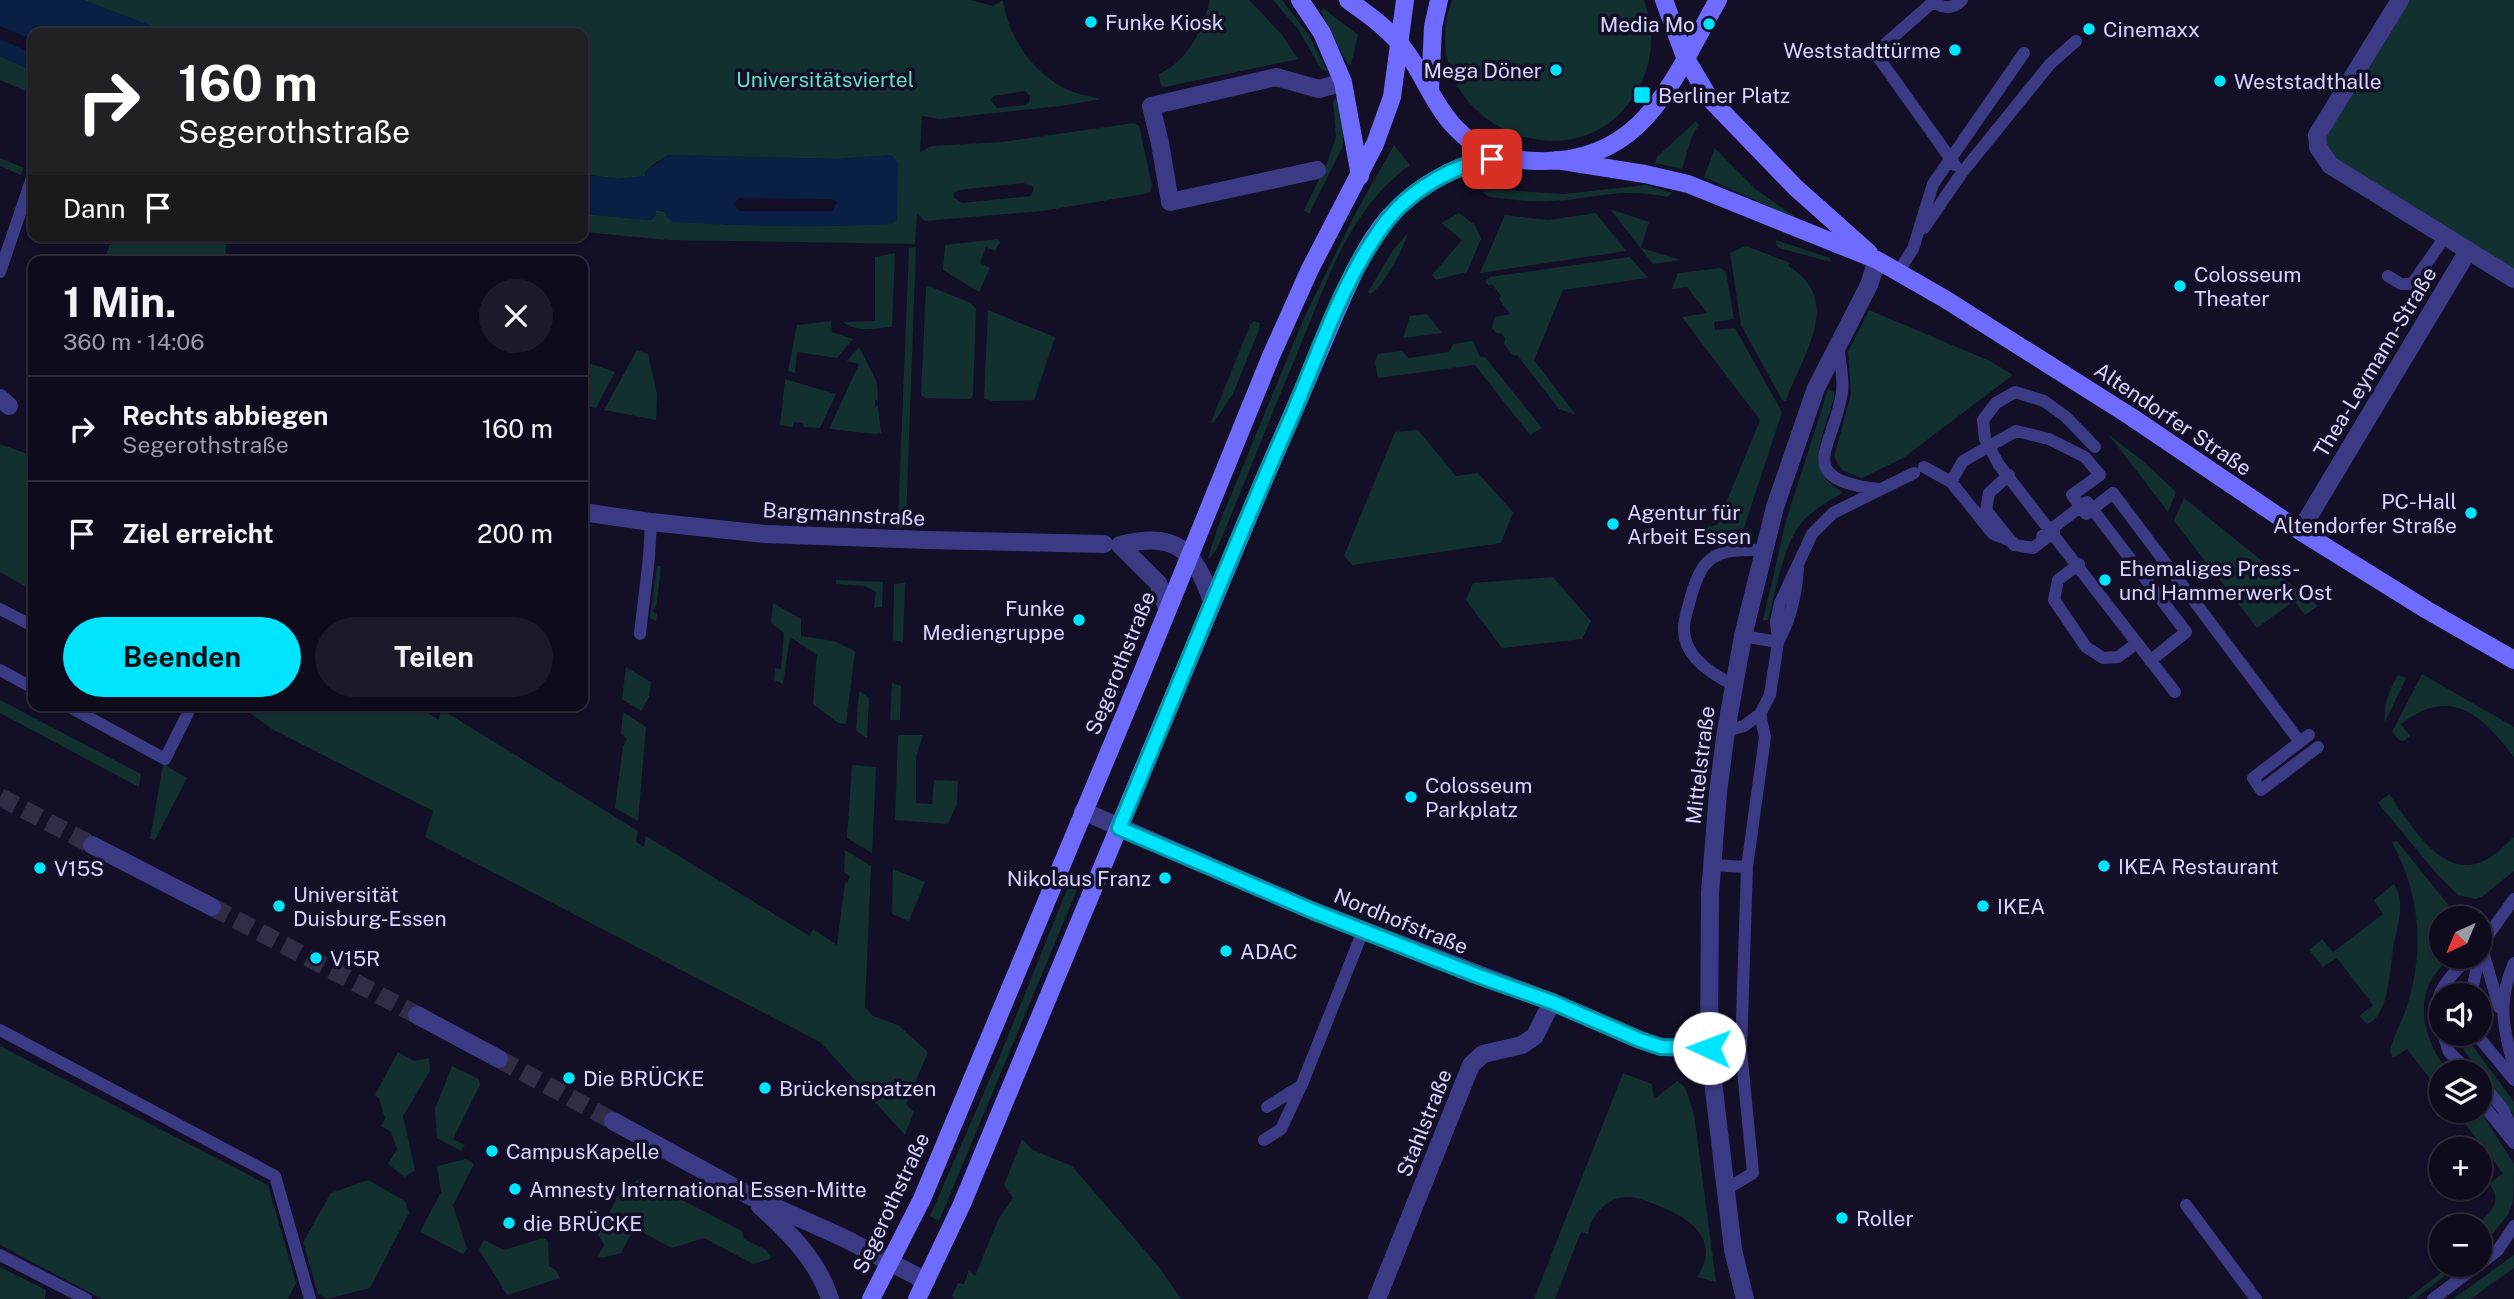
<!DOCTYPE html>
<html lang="de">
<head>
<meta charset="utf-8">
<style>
  body { margin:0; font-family:"Public Sans",sans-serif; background:#1c1929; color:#f1f3f6; height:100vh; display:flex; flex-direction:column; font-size:26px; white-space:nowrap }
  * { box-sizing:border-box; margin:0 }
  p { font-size:23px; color:#9b9ba3 }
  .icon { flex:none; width:38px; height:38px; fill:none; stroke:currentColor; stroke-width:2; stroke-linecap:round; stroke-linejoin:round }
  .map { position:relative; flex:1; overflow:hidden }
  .sheet { position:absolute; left:28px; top:256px; width:560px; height:455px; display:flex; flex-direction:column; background:#0e0b1c; border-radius:14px; box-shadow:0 2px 5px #0004,0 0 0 2px #2e2b3b }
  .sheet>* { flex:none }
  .hud { position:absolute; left:28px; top:28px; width:560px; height:214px; border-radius:14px; box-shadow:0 2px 5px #0004,0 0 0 2px #2e2b3b; background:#202124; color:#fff; overflow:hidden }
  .needle { width:46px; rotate:224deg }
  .fabs { position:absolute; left:2429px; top:906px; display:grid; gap:14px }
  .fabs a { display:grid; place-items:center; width:63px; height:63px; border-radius:50%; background:#0e0b1c; box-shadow:0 2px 5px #0004,0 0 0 2px #2e2b3b; font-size:35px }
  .pin { position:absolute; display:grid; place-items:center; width:60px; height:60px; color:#fff; margin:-30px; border-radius:14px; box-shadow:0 4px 10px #0006 }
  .me { position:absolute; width:77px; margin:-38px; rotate:272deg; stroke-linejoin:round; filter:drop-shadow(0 0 5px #0008) }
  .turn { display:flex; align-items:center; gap:24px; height:147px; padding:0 35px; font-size:32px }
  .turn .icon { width:91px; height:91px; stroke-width:2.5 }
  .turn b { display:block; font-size:49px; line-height:60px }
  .then { display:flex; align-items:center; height:66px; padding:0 35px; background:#0003; gap:14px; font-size:26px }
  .round { display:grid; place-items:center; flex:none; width:74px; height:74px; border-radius:37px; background:#1c1929 }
  .overview { display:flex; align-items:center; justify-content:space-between; height:119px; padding:0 35px }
  h1 { font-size:42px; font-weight:700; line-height:52px }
  .cta { display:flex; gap:14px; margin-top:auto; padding:14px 35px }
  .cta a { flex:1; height:80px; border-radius:42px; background:#00e5ff; color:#111; font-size:28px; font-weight:700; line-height:80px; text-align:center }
  .cta a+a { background:#1c1929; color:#f1f3f6 }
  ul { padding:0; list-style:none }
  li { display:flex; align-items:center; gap:21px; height:105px; padding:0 35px; border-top:2px solid #2e2b3b }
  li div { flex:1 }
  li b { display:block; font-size:26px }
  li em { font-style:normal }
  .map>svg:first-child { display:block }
  .green { fill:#12302f; fill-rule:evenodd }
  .water { fill:#0a1f44; fill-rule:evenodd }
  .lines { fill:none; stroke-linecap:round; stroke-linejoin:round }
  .minor-tunnel { stroke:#312d47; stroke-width:18; stroke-dasharray:18 9; stroke-linecap:butt }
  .service { stroke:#3d3a85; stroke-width:12 }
  .pedestrian { stroke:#3d3a85; stroke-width:18 }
  .minor { stroke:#3d3a85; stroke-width:18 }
  .secondary { stroke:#6f6bff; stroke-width:18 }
  .service-bridge { stroke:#3d3a85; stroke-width:12 }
  .route-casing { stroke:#0095a6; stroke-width:18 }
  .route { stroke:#00e5ff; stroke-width:12 }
  .poi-dot { fill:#00e5ff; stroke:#130f26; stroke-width:2.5 }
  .labels { text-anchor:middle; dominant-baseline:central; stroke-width:7; stroke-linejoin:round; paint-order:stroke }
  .poi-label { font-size:21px; fill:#d9d4ff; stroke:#130f26; text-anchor:start }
  .park-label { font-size:21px; fill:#5fe0c0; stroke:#130f26 }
  .street-label { font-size:21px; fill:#d9d4ff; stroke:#130f26 }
</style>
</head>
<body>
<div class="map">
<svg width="2514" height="1299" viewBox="0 0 2514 1299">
  <rect width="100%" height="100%" fill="#130f26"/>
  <path class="green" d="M83 0H970L993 6 1003 0C1008 36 1031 71 1064 88 1075 94 1089 96 1101 99L1061 106 939 119 922 116 920 152 932 146 1002 142 1134 123 1139 126 1152 185 1150 192 1144 194 1042 211 925 221 917 213 915 244 668 240 583 232V214L651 220 656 213 655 210 729 225 839 226 891 155 839 159 669 155 655 163 645 172 646 176 618 179 583 174V33H164V31ZM1025 91 1030 96 1029 103 1025 105 997 108 991 100 994 96ZM1023 183 1034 187 1031 196 962 203 954 197V193L959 190Z
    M1210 0H1249L1283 36 1298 59 1165 87 1161 86 1159 74C1188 61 1203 29 1210 0Z
    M1273 0H1282L1310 37 1328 72 1321 69 1298 29Z
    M1452 0H1644C1654 27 1654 57 1641 83 1585 200 1408 123 1452 0Z
    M2401 0H2514V276L2332 163 2321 136Z
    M1323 8 1358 35 1351 64 1348 65 1321 11Z
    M0 56 33 71V94L0 80Z
    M1337 96 1343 128V146L1309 214 1304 210 1326 165 1336 137 1333 102Z
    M1696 121 1699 125 1692 136 1682 169 1655 163 1657 157Z
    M1394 145 1410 165C1347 210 1325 288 1296 356 1269 420 1244 485 1217 549L1210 558H1208L1217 529 1304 318 1354 216Z
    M1715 148 1755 189 1801 221 1704 177Z
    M0 158 24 168 21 175 0 166Z
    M1646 185 1673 193 1667 197C1625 187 1595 198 1554 201 1532 203 1510 199 1489 197L1482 192 1497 190 1564 194Z
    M1610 209 1649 222 1641 248 1681 260 1653 264Z
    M1459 213 1475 225 1481 239 1467 272 1436 280 1432 275 1462 240 1441 223Z
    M1596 213 1626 251 1480 273 1505 215 1549 220Z
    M1408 233C1404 247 1383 288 1370 294L1368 292 1393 250Z
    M113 236H228L224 261H104Z
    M998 239 1000 242 995 251 986 247 980 263 990 268 979 292 943 270 945 245Z
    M1776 240 1830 258 1831 262 1779 248 1776 244Z
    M1746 246 1790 263 1788 266C1845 300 1802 355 1786 401L1782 400 1741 325 1730 253Z
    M916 247 906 521H898L909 248Z
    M895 253 892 327C875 328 857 333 843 322L875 321V257Z
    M1630 257 1648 278 1563 290 1534 360 1576 415 1559 409 1517 355H1513L1504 344 1505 338 1501 333H1496L1492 328 1495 317 1510 314 1499 299 1501 296 1492 284 1489 286 1485 281 1490 277Z
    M1721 268 1726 272 1734 319 1714 322 1715 330 1735 328 1782 412 1744 528 1696 535 1694 529 1717 525 1760 420 1682 317 1707 313 1687 287 1672 289 1678 273Z
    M929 286 971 303 976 309 973 395 970 399 925 398 921 395 926 288Z
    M988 310 1055 337 1034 400 992 401 984 398Z
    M1869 310 1990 361 2013 375 1903 458 1862 478 1842 470 1834 457 1851 394 1848 352Z
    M1427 314 1442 333 1403 338 1410 316Z
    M831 321 832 332 853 339 837 358 797 352 795 373 788 371 797 325Z
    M1254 321 1260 323 1259 330 1233 394 1213 423 1211 422 1250 325Z
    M1473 341 1480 357H1485L1542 428 1530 435 1475 365 1378 378 1375 362 1378 354 1402 351 1408 358 1449 352 1453 344Z
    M859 347 877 382 878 400H875V406H878L881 433 876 434 829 429 859 364 847 361Z
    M637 350 648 354 657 394 656 420 604 410Z
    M583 361 615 372 596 408 583 406Z
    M785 379 836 394 820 428 804 427 803 423 794 422 793 427 780 425Z
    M1828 389 1834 392V398C1824 435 1801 470 1843 492 1829 501 1814 509 1803 521 1783 543 1776 592 1768 620H1763L1786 521Z
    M1418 430 1456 476 1478 473 1513 512 1501 543 1352 565 1344 556 1395 432Z
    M2109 435 2143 461 2176 492 2168 512Z
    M0 444 33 456V591L0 572Z
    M2184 498 2318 606 2305 615 2294 601 2257 628 2174 521Z
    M657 566H661L657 603 653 611 657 614 656 621 650 618Z
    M1553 577 1591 621 1582 639 1502 648 1466 600 1473 583Z
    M836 580 883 582 882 607 874 608 876 592 865 586 836 584Z
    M905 583 903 642 893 640 894 584Z
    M1146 588 1147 602 1134 636 1131 637 1126 635Z
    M773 603 801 619V636L834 641 855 651 846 724 838 723 813 704 817 655 790 637 783 684 774 680 775 668 781 669 784 633 771 623Z
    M626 667 651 682 649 697 641 711 622 699Z
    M2422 674 2514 727V757C2482 716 2452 685 2401 724L2410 736 2404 741 2399 740 2392 732Z
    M2398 675 2406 678 2385 722C2383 705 2389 690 2398 675Z
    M892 683 901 686 900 720H890Z
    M859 691 869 698 867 738 856 731Z
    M0 700 141 774 139 787 0 713Z
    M239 705H415L439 720 441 709 638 831 636 842 644 847 646 836 810 936 813 929 837 945 845 882 847 883 850 877 844 872 845 850 871 866 865 1007 873 1016 898 1025 928 1052 906 1104 914 1112 905 1135 820 1042 425 837 433 811 272 729Z
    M623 712 646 727 638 821 615 808 623 746 627 739 621 734Z
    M898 735H923L916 757V803L932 804 934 780 958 781 957 803 948 824 895 820Z
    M163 764 187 778 155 840 150 839Z
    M852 765 876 767 872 853 847 838Z
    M2389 794C2410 823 2444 886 2489 858 2498 853 2506 844 2514 837V871L2483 896 2476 899 2458 895 2436 873 2378 803Z
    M2397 841 2450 907C2460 915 2468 916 2480 918L2482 921 2480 924V919H2441V957H2450C2445 963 2439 968 2435 974 2413 1005 2427 1046 2449 1073H2441V1093L2407 1049 2393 1058 2390 1052C2393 1035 2402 1022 2407 1006 2425 948 2420 895 2392 842Z
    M893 869 925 882 909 921 892 914Z
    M2394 884C2407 904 2396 928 2393 949 2390 968 2389 1017 2367 1024L2359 1016 2373 1005 2337 958 2323 967 2309 950 2322 939 2333 952 2383 914 2374 900Z
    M1068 887 1077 890 939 1221 930 1216 999 1058Z
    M2456 1034H2464L2514 1102V1115L2465 1052Z
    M0 1046 268 1185 296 1283 288 1299H102L0 1245Z
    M398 1052 414 1061 429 1058 430 1071 403 1116 415 1170 405 1177 388 1164 397 1149 391 1132 381 1126 385 1118 379 1098 375 1095Z
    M452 1066 479 1079 480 1085 453 1139 465 1145 461 1151 437 1138 435 1109Z
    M1623 1073 1652 1084 1654 1099 1677 1081 1685 1087 1694 1114 1716 1282 1697 1277C1720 1243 1695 1221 1664 1208 1653 1204 1640 1197 1628 1197 1607 1197 1591 1215 1588 1234L1581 1232 1555 1299H1534Z
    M2455 1111H2480L2514 1164 2513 1202 2508 1215 2480 1249V1227H2473C2488 1216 2505 1202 2489 1184L2503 1173Z
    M1022 1139 1033 1150 1072 1166 1159 1267 1181 1299H955L952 1296 958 1283 964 1284 969 1270 975 1276 998 1220 1013 1198 1004 1185Z
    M466 1159 474 1164 453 1205 467 1249 463 1254 420 1232 441 1192 437 1166Z
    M368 1180 405 1201 409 1213 370 1288 327 1299 318 1294 303 1242 331 1193Z
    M638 1180 659 1188 742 1231 744 1239 766 1250 771 1256 770 1259 753 1264 704 1238 672 1248 634 1228 621 1253 602 1258 598 1256 604 1245 598 1234 625 1182 629 1185Z
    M543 1238 548 1241 549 1266 556 1270 560 1278 507 1295 479 1250 484 1240 504 1250Z
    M2514 1255V1268L2471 1299H2453Z
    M2451 1265H2459L2415 1299H2407Z
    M0 1267 46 1290 45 1299H0Z"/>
  <path class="water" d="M0 0H83L164 31V33H33V40L0 26Z
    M0 39 33 54V71L0 56Z
    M669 155 839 159 891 155 898 162 897 220 892 224C819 228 746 226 673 222L668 218 663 210 655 211 656 215 651 220 583 214V174L618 179 646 176 645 172ZM739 198 831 199 837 202 833 211H739L734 204Z"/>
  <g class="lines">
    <path class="minor-tunnel" d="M0 797 92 845
      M212 907 417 1015
      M499 1059 613 1121"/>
    <path class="service" d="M1932 0C1941 9 1953 10 1962 0
      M1933 2 1884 45 1878 57 1955 165
      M1924 228 1961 174 2050 64 2076 41
      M0 272 33 175
      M1898 272 1913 249 1933 184 2024 53
      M2388 276 2401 284H2412L2445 237
      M1838 348C1840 361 1844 378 1842 392 1835 446 1790 479 1878 489
      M2066 417 2095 447
      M1999 465 2175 692
      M1924 467 1951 482 1993 534 2013 542
      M1951 482 1963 461 2016 431 2049 439 2085 457 2100 475 2072 495 2086 514 2113 493 2300 742
      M2042 536 2087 502 2186 632 2150 661
      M0 609 33 626
      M640 634 649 557 651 522
      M1743 636 1778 642
      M1778 642C1791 619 1796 596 1798 569
      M0 670 33 688
      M1734 685C1711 674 1683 656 1684 628 1684 617 1689 606 1691 596 1695 583 1700 567 1711 559 1726 548 1747 550 1764 550
      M66 705 165 759 188 713 184 705
      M1726 731 1744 726 1760 714 1770 695 1778 642 1776 621 1780 603 1812 534 1833 513 1914 473
      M2309 735 2253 778 2261 790 2318 747
      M1712 865 1747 867
      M2480 947 2481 945 2499 1007
      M2480 951 2481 945 2514 899
      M2514 963C2497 1002 2503 1028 2514 1068
      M2471 996 2479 957
      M2441 1028C2430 992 2447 981 2469 957
      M0 1030 275 1176 310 1299
      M2443 1034 2449 1052 2471 1073
      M2476 1034 2514 1080
      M1709 1048 1741 1050 1747 867 1765 737 1760 714
      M2480 1081 2503 1109 2514 1133
      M2480 1101 2514 1143
      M1267 1107 1302 1085
      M1264 1140 1281 1129 1302 1084 1363 931
      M1725 1190 1753 1173 1741 1050
      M2186 1205 2256 1299
      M0 1255 86 1299
      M2480 1264 2498 1250 2514 1226
      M2433 1299 2478 1265"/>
    <path class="pedestrian" d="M1317 170 1170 202 1160 143 1151 106 1276 77 1319 89 1333 85
      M2300 531 2468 251"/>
    <path class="minor" d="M2400 0 2317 135 2318 147 2330 165 2514 279
      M0 398 9 406
      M583 512 651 522 765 534 926 540 1104 544
      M1167 608 1158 583 1120 545C1177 530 1194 551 1212 601
      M1083 811 1313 911 1552 1002 1640 1040 1661 1047 1709 1048
      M92 845 212 907
      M417 1015 499 1059
      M613 1121 750 1196 844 1238 926 1281
      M760 1206C789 1232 818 1261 830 1299
      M1377 1299 1471 1065 1483 1054 1522 1045 1535 1036 1552 1002
      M1745 1299 1733 1250 1709 1048 1710 893 1718 793 1726 731 1743 636 1775 507 1816 388 1869 285 1877 260"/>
    <path class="secondary" d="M1300 0 1322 33 1343 82 1360 176
      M1348 0C1369 15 1392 31 1407 53 1424 76 1433 103 1452 124 1481 155 1495 159 1536 161 1645 165 1673 78 1718 0
      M1664 0 1685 57 1710 99 1796 188 1869 253
      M1430 90 1433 27 1439 0
      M1556 160 1645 174 1688 184 1877 260 1945 299 2130 416 2300 531 2427 610 2514 660
      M871 1299 922 1199 1142 673 1271 356 1310 269 1375 144 1392 97 1405 0
      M917 1299 962 1204C1062 966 1159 726 1260 489 1282 438 1304 388 1325 338 1343 297 1360 250 1390 216 1417 186 1461 160 1501 159"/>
    <path class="service-bridge" d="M1999 465 1985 439 1983 420 1996 403 2015 392 2044 401 2066 417
      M2009 475 1989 493 1986 510 2014 545 2033 548 2054 532
      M2079 564 2058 580 2054 600 2086 647 2103 658 2118 657 2137 643"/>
  </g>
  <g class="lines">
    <defs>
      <path id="route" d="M1492 159C1455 164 1411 190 1388 219 1344 275 1321 348 1293 413 1232 550 1177 690 1119 828L1313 911 1476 975 1552 1002 1640 1040 1661 1047 1709 1048"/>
    </defs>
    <use href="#route" class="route-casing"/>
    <use href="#route" class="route"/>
  </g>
  <g class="poi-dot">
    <circle cx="1091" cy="22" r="7"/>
    <circle cx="1709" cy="24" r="7"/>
    <circle cx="2089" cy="29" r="7"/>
    <circle cx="1955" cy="50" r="7"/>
    <circle cx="1556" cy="70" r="7"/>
    <circle cx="2220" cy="81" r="7"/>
    <rect x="1633" y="86" width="18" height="18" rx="3.5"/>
    <circle cx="2180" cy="286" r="7"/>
    <circle cx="2471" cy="513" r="7"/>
    <circle cx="1613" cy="524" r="7"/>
    <circle cx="2105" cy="580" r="7"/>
    <circle cx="1079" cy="620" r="7"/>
    <circle cx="1411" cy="797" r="7"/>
    <circle cx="2104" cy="866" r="7"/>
    <circle cx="40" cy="868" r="7"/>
    <circle cx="1165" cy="878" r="7"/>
    <circle cx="279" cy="906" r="7"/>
    <circle cx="1983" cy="906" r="7"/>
    <circle cx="1226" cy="951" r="7"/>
    <circle cx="316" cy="958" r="7"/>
    <circle cx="569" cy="1078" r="7"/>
    <circle cx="765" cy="1088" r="7"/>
    <circle cx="492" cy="1151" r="7"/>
    <circle cx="515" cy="1189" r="7"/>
    <circle cx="1842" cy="1218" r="7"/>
    <circle cx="509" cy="1223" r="7"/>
  </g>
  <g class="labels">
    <g class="poi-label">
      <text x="1105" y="22">Funke Kiosk</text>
      <text x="1695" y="24" text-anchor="end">Media Mo</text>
      <text x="2103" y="29">Cinemaxx</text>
      <text x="1941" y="50" text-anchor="end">Weststadttürme</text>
      <text x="1542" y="70" text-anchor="end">Mega Döner</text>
      <text x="2234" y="81">Weststadthalle</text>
      <text x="1658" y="95">Berliner Platz</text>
      <text x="2194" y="274">Colosseum<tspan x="2194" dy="24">Theater</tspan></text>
      <text x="2457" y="501" text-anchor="end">PC-Hall<tspan x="2457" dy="24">Altendorfer Straße</tspan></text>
      <text x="1627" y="512">Agentur für<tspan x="1627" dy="24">Arbeit Essen</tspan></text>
      <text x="2119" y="568">Ehemaliges Press-<tspan x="2119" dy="24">und Hammerwerk Ost</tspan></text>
      <text x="1065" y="608" text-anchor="end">Funke<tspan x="1065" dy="24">Mediengruppe</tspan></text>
      <text x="1425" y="785">Colosseum<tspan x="1425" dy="24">Parkplatz</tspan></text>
      <text x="2118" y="866">IKEA Restaurant</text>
      <text x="54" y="868">V15S</text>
      <text x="1151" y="878" text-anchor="end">Nikolaus Franz</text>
      <text x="293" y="894">Universität<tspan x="293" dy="24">Duisburg-Essen</tspan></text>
      <text x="1997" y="906">IKEA</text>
      <text x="1240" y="951">ADAC</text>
      <text x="330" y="958">V15R</text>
      <text x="583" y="1078">Die BRÜCKE</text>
      <text x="779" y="1088">Brückenspatzen</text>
      <text x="506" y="1151">CampusKapelle</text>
      <text x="529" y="1189">Amnesty International Essen-Mitte</text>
      <text x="1856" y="1218">Roller</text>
      <text x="523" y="1223">die BRÜCKE</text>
    </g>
    <g class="park-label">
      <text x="825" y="79">Universitätsviertel</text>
    </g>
    <g class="street-label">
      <text transform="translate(2375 362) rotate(-59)">Thea-Leymann-Straße</text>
      <text transform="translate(2173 419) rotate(34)">Altendorfer Straße</text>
      <text transform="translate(844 514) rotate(3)">Bargmannstraße</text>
      <text transform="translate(1120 663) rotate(-68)">Segerothstraße</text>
      <text transform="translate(1700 765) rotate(-83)">Mittelstraße</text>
      <text transform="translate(1401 921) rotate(22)">Nordhofstraße</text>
      <text transform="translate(1424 1123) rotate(-68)">Stahlstraße</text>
      <text transform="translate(891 1203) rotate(-65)">Segerothstraße</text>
    </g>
  </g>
</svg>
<div class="fabs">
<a><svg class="needle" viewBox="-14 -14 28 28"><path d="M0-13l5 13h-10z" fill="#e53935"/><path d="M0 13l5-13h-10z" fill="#9b9ba3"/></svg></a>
<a><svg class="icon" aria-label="sound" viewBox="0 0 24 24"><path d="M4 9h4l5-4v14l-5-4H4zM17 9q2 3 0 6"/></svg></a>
<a><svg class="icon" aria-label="layers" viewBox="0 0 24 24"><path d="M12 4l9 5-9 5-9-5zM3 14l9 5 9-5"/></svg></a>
<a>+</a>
<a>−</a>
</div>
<div class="pin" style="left:1492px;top:159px;background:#d93025"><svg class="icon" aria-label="arrive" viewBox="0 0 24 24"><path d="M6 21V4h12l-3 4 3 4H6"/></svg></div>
<svg class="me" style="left:1709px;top:1048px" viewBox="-20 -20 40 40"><circle r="19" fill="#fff"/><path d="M0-13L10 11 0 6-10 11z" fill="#00e5ff"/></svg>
<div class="hud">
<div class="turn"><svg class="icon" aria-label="right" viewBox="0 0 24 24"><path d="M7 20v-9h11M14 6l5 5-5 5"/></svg><div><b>160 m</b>Segerothstraße</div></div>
<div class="then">Dann<svg class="icon" aria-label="arrive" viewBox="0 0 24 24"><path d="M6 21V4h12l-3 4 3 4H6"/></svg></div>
</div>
<section class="sheet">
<div class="overview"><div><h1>1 Min.</h1><p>360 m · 14:06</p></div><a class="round"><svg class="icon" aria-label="close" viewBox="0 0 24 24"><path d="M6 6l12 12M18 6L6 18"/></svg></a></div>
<ul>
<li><svg class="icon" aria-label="right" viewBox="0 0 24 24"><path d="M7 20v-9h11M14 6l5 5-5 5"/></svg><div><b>Rechts abbiegen</b><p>Segerothstraße</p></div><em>160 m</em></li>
<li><svg class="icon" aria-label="arrive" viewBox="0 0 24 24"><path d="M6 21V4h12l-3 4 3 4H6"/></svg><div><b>Ziel erreicht</b></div><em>200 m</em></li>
</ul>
<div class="cta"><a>Beenden</a><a>Teilen</a></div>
</section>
</div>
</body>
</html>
